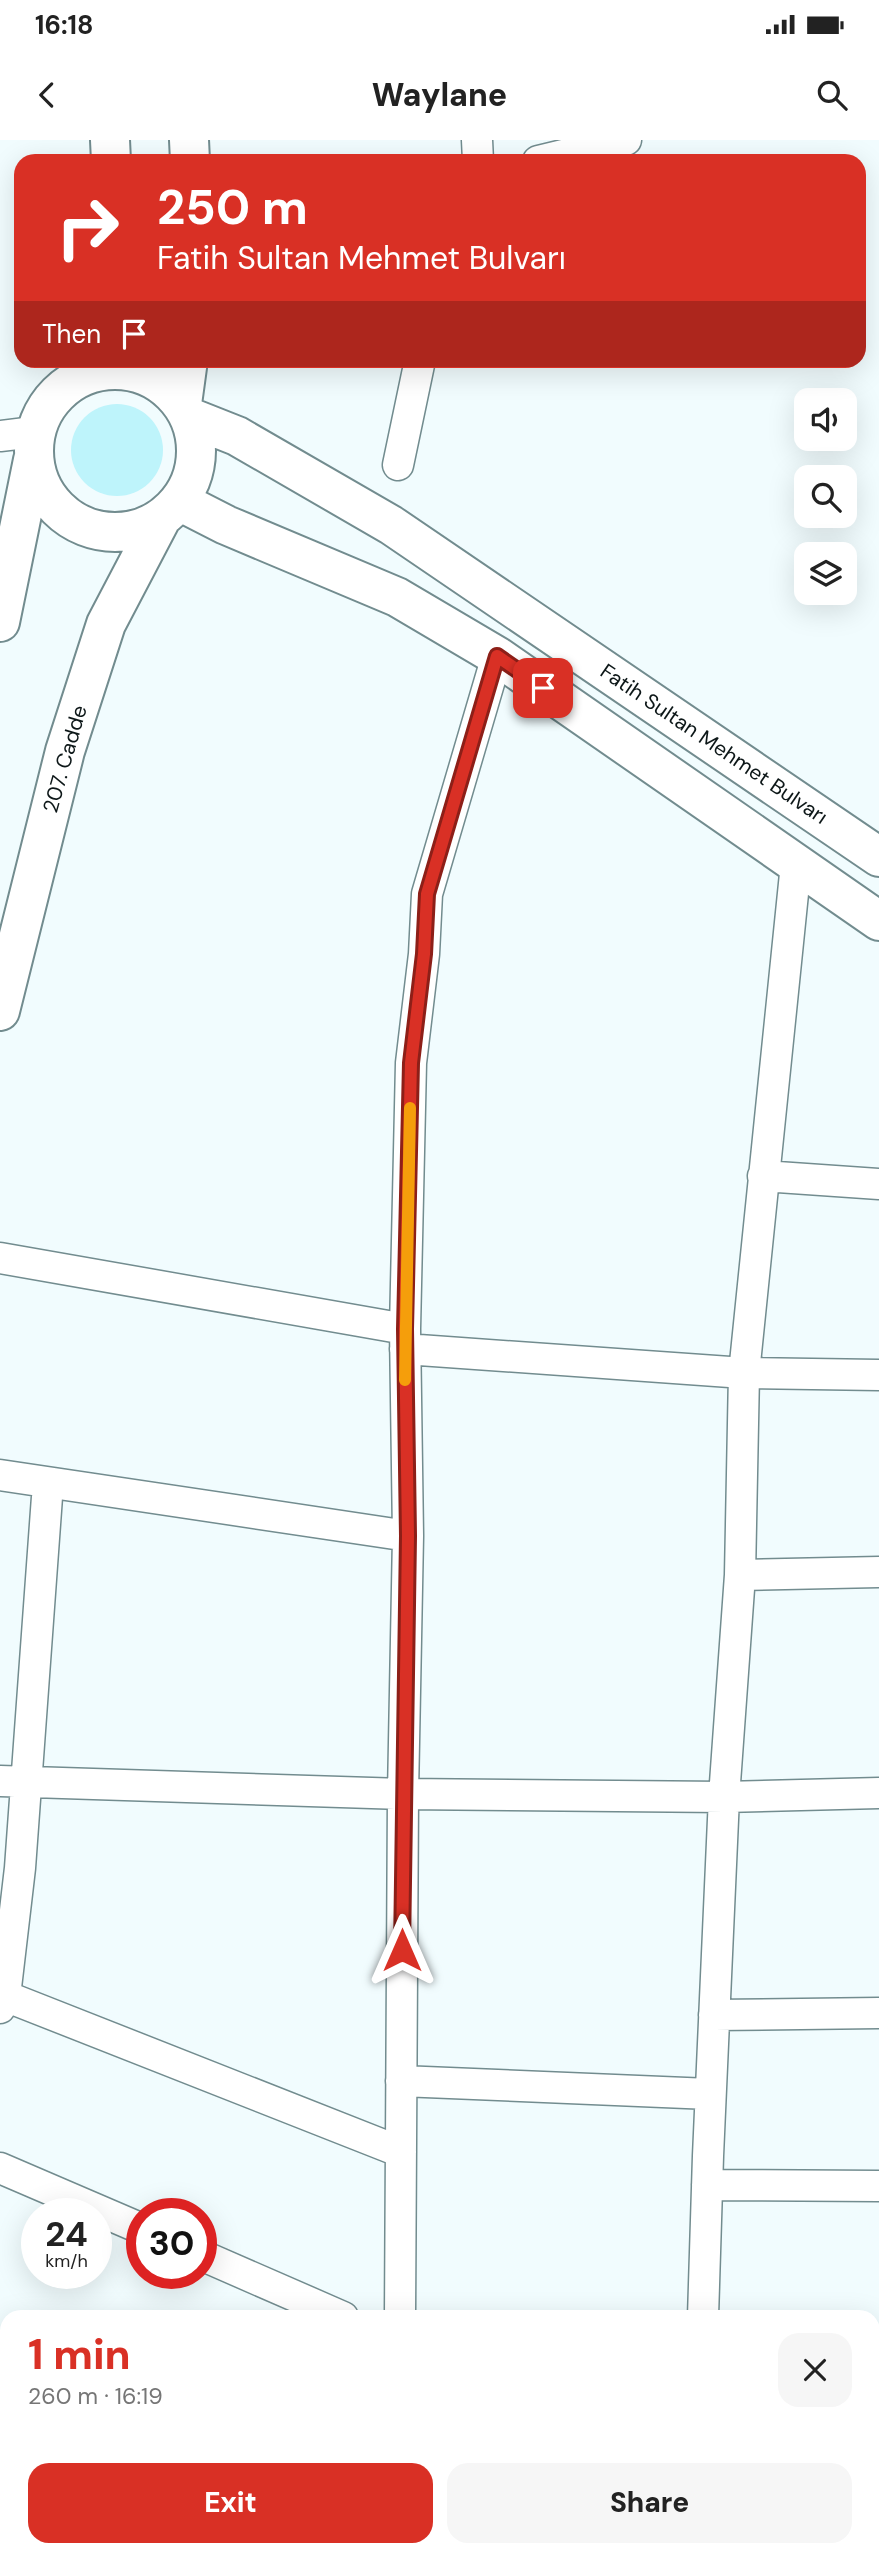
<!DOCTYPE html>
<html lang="en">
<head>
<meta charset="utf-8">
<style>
  body { margin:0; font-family:"DM Sans",sans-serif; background:#f6f6f6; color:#222; height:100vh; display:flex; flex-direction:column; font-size:26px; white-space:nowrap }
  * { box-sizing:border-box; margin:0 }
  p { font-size:23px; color:#767676 }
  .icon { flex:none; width:38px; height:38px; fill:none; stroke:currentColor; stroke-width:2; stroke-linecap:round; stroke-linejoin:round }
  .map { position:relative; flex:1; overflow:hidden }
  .panel { position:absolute; left:0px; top:2170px; width:880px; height:247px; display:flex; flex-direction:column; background:#fff; border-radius:21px 21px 0 0; box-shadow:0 7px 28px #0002 }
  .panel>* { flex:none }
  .banner { position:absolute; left:14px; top:14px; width:852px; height:214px; border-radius:21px; box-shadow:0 7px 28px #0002; background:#d93025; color:#fff; overflow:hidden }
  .fabs { position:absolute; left:794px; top:248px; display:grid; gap:14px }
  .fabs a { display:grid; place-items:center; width:63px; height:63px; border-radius:14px; background:#fff; box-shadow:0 7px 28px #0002; font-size:35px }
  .speed { position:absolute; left:21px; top:2058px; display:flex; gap:14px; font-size:35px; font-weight:700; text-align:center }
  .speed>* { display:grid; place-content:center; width:91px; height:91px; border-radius:50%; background:#fff; box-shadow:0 7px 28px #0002; line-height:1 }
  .speed small { font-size:18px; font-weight:400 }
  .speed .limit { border:10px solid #d22; background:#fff; color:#111 }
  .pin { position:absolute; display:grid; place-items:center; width:60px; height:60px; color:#fff; margin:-30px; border-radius:14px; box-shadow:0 4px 10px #0006 }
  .me { position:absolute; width:77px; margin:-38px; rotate:0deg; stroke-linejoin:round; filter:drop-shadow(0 0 5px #0008) }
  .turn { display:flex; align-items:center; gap:24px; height:147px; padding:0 28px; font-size:32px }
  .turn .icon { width:91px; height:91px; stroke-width:2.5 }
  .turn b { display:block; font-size:49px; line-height:60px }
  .then { display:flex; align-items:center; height:66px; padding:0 28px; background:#0003; gap:14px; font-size:26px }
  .round { display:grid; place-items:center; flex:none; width:74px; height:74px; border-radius:21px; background:#f6f6f6 }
  .headline { display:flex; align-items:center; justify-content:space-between; height:119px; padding:0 28px }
  h1 { font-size:42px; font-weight:800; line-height:52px; color:#d93025 }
  .cta { display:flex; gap:14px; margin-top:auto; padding:14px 28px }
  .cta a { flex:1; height:80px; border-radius:21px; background:#d93025; color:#fff; font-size:28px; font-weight:800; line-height:80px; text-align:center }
  .cta a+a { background:#f6f6f6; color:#222 }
  .status { display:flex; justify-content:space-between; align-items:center; height:49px; padding:0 35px; background:#fff; direction:ltr }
  .status svg { height:19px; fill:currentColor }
  header { display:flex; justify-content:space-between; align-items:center; height:91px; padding:0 28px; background:#fff; font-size:32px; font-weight:800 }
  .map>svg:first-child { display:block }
  .green { fill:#bef4fb }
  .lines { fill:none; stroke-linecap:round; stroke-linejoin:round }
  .street-casing { stroke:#728c8f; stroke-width:33 }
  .secondary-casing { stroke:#728c8f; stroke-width:42 }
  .street { stroke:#fff; stroke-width:30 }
  .secondary { stroke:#fff; stroke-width:38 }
  .route-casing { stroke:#8d1f18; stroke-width:18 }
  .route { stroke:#d93025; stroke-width:12 }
  .slow { stroke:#f59e0b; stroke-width:12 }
  .labels { text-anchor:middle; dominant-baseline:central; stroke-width:5; stroke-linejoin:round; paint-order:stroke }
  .street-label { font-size:21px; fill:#0d1718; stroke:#fff }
</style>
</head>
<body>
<div class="status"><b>16:18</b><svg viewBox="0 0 49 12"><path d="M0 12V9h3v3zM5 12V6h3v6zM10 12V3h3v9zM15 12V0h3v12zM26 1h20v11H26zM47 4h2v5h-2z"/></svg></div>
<header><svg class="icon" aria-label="back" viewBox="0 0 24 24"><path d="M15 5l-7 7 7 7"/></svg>Waylane<svg class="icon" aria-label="search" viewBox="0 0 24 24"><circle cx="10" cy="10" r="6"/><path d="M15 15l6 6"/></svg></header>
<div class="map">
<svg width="879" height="2416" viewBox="0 0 879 2416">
  <rect width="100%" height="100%" fill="#f1fcfe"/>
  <path class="green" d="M71 310a46 46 0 1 1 92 0a46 46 0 1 1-92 0Z"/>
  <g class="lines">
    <defs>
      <path id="street" d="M477 0 478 21
        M538 21 626 0
        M0 296 34 292
        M398 325 420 220
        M763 1036 879 1044
        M0 1118 405 1189
        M405 1209 744 1233 879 1235
        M0 1335 408 1396
        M740 1435 879 1432
        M0 1641 403 1654 724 1657 879 1653
        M5 1856 401 2012
        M0 1868 5 1856 20 1728 48 1343
        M714 1875 879 1873
        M401 1941 710 1954
        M0 2028 142 2089
        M707 2045 879 2046
        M201 2115 343 2177
        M400 2177 403 1654 408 1396 405 1189 411 923 424 814 427 754 497 516
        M703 2177 708 2016 724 1657 740 1435 744 1233 796 724
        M873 2236H879
        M0 2243 7 2246
        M381 2410 395 2416
        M700 2416 702 2410"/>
      <path id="secondary" d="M110 0 111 21
        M189 0 190 21
        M34 311a81 81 0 1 1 162 0a81 81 0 1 1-162 0Z
        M182 264 188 220
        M189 277 237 296 391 385 879 717
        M179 361 226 385 397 457 497 516 879 781
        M0 482 33 320
        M0 871 65 611 106 484 161 379"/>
    </defs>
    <use href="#street" class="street-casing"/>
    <use href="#secondary" class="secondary-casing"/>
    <use href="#street" class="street"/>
    <use href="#secondary" class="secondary"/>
  </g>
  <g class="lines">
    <defs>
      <path id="route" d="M402 1810 408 1396 405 1189 411 923 424 814 427 754 497 516 543 548"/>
    </defs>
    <use href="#route" class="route-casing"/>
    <use href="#route" class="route"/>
    <path class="slow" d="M405 1240 410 968"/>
  </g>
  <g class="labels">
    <g class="street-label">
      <text transform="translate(714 604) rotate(34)">Fatih Sultan Mehmet Bulvarı</text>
      <text transform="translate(65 619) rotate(-74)">207. Cadde</text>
    </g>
  </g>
</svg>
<div class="fabs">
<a><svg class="icon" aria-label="sound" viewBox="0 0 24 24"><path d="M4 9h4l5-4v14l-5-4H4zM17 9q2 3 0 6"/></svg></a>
<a><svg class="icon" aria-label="search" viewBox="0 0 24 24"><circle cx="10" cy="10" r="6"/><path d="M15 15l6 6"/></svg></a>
<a><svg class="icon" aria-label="layers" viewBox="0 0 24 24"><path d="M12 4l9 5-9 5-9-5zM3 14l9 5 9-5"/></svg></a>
</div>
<div class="speed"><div>24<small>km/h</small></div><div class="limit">30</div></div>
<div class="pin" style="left:543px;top:548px;background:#d93025"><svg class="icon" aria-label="arrive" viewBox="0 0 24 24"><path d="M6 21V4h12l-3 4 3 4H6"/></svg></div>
<svg class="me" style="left:402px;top:1810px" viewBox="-20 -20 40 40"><path d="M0-17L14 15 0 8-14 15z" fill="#d93025" stroke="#fff" stroke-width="4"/></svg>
<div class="banner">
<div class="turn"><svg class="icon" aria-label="right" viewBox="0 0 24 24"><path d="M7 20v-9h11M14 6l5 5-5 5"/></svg><div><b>250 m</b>Fatih Sultan Mehmet Bulvarı</div></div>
<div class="then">Then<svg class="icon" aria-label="arrive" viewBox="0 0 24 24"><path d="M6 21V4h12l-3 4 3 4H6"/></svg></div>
</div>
<section class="panel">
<div class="headline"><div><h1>1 min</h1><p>260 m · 16:19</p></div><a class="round"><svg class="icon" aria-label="close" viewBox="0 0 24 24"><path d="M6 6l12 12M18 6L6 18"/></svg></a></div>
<div class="cta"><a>Exit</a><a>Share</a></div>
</section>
</div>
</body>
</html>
